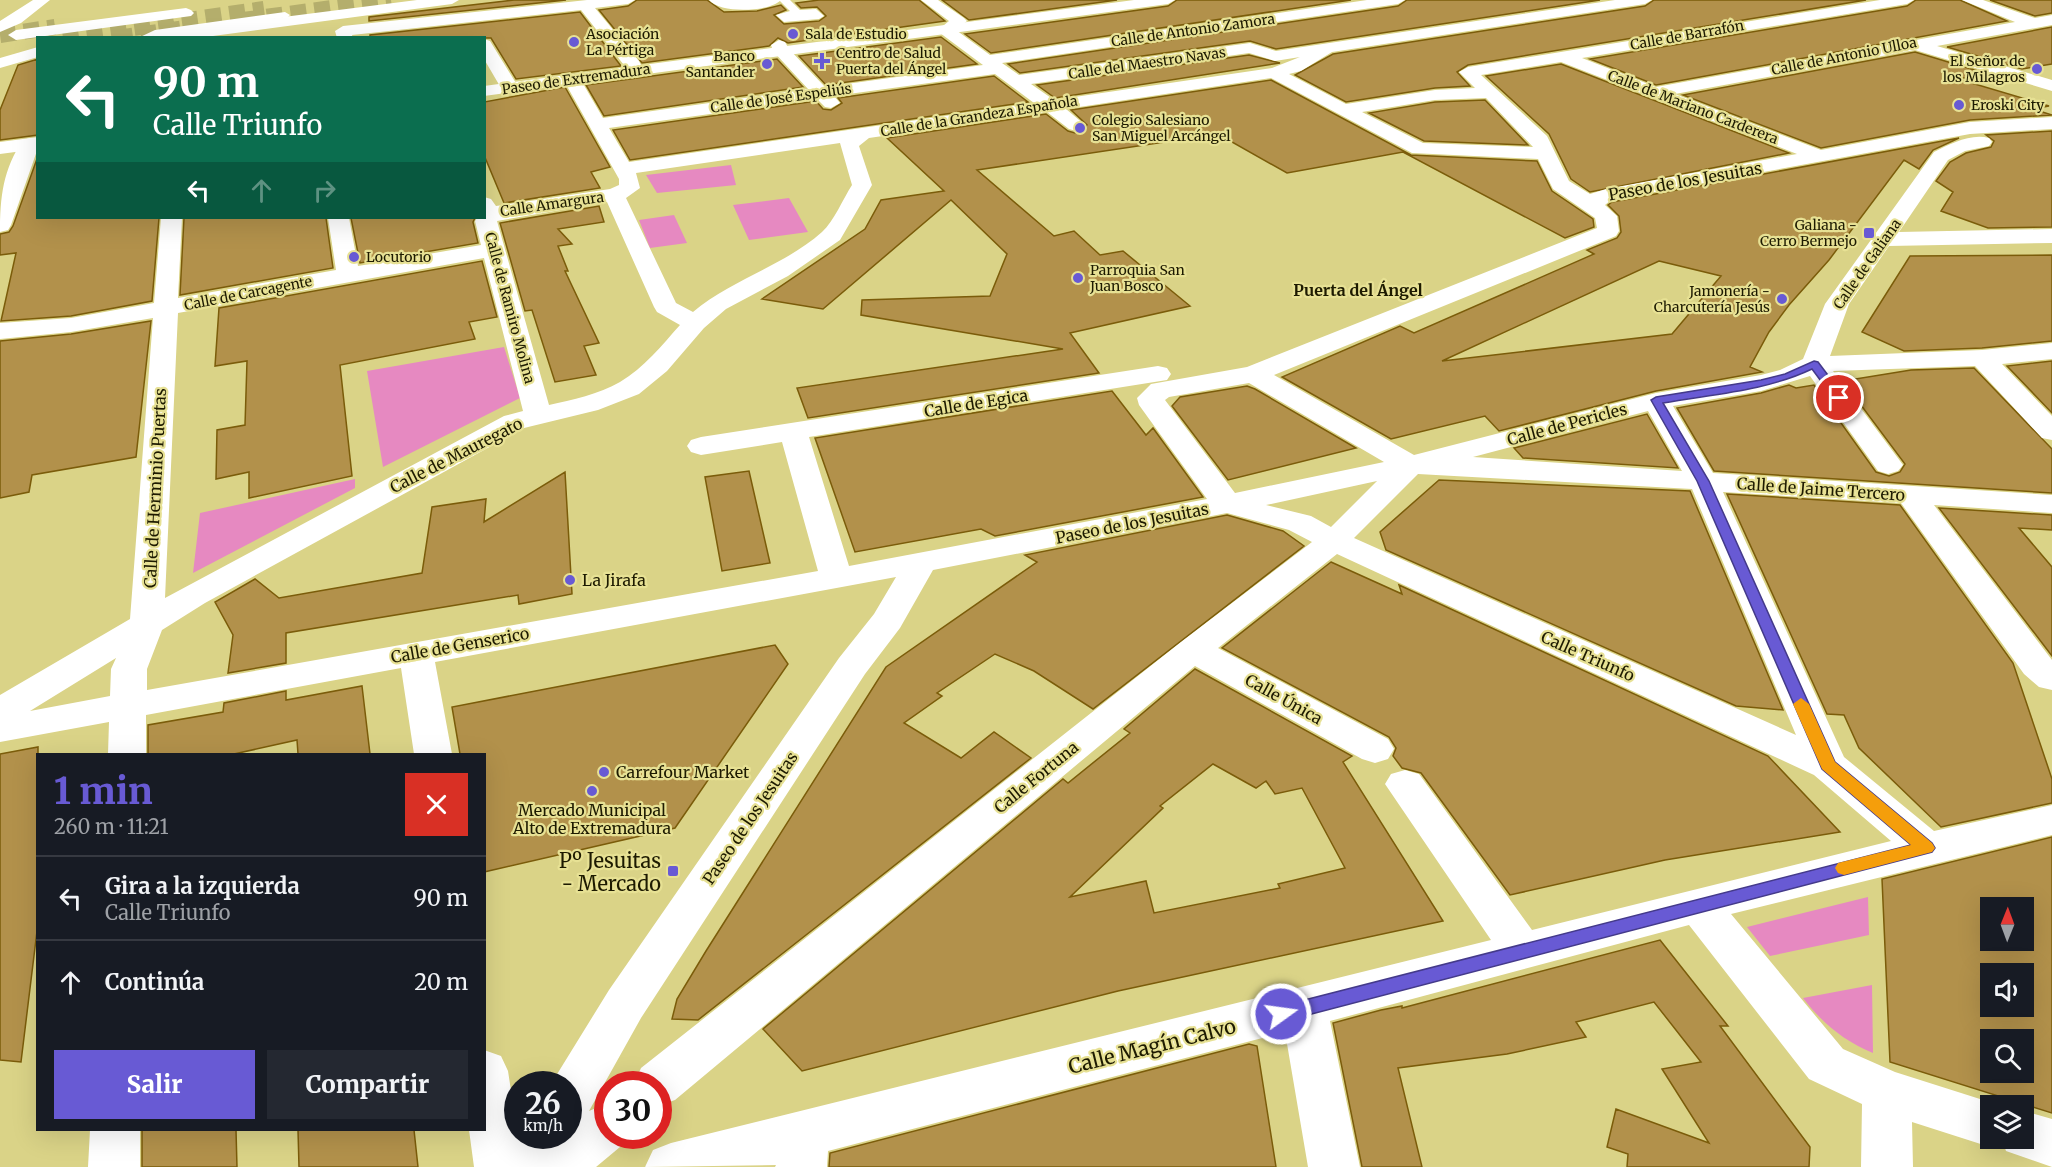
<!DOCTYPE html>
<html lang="es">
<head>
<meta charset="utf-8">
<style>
  body { margin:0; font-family:Merriweather,serif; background:#242831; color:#f1f3f6; height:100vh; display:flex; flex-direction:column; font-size:22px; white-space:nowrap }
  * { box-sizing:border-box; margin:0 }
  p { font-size:20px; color:#9ea1a6 }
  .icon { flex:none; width:33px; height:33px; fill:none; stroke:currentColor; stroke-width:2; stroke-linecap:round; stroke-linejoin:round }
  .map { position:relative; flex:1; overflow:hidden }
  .side { position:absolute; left:36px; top:753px; width:450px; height:378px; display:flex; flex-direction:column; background:#171b24; border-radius:0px; box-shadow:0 6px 24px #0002 }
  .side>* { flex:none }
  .banner { position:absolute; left:36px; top:36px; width:450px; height:183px; border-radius:0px; box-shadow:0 6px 24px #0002; background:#0b6e4f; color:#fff; overflow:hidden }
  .needle { width:39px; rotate:1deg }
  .controls { position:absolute; left:1980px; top:897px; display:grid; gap:12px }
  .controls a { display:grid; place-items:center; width:54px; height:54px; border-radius:0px; background:#171b24; box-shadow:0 6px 24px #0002; font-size:30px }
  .speed { position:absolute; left:504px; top:1071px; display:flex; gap:12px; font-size:30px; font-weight:700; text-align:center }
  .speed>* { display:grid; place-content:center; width:78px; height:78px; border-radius:50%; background:#171b24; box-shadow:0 6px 24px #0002; line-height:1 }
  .speed small { font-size:15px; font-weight:400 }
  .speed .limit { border:9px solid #d22; background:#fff; color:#111 }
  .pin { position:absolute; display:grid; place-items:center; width:51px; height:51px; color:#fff; margin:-26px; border:3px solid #fff; border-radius:50%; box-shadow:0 2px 6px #0007 }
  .me { position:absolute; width:66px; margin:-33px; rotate:76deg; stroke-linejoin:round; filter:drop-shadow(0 0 4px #0008) }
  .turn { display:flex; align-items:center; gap:21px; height:126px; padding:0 18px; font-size:27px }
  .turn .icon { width:78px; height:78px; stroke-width:2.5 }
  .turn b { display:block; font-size:42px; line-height:51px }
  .lanes { display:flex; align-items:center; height:57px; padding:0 18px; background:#0003; justify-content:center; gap:30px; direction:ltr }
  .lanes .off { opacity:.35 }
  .round { display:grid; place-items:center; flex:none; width:63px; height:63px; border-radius:0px; background:#242831 }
  .overview { display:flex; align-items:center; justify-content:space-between; height:102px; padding:0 18px }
  h1 { font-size:36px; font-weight:800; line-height:45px; color:#685ad4 }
  .action { display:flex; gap:12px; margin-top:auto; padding:12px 18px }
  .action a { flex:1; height:69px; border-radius:0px; background:#685ad4; color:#fff; font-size:24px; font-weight:800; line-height:69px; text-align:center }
  .action a+a { background:#242831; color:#f1f3f6 }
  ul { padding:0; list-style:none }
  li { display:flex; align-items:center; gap:18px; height:84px; padding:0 18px; border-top:2px solid #363941 }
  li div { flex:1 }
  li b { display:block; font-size:22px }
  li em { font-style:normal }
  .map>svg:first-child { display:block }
  .green { fill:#e689c1 }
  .building { fill:#b2914b; stroke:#7b5c0a; stroke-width:1.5; fill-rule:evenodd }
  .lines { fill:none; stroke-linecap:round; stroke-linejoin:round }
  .motorway-tunnel { stroke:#b4ae6c; stroke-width:16; stroke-dasharray:16 8; stroke-linecap:butt }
  .service { fill:#fff; fill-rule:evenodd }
  .minor { fill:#fff; fill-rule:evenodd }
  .primary { fill:#fff; fill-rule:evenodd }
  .route { fill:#685ad4; stroke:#443a8a; stroke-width:1.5 }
  .slow { fill:#f59e0b }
  .poi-dot { fill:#685ad4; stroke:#e7e194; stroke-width:2 }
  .labels { text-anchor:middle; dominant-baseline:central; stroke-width:4.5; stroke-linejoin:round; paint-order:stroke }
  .far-street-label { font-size:14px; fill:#1d1a00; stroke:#e7e194 }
  .far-poi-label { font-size:14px; fill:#1d1a00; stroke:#e7e194; text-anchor:start }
  .street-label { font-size:16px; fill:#1d1a00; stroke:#e7e194 }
  .far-quarter-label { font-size:16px; font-weight:bold; fill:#1d1a00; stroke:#e7e194 }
  .poi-label { font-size:16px; fill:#1d1a00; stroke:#e7e194; text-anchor:start }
  .near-poi-label { font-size:20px; fill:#1d1a00; stroke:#e7e194; text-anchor:end }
  .near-street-label { font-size:20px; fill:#1d1a00; stroke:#e7e194 }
</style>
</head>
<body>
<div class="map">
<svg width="2052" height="1167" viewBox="0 0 2052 1167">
  <rect width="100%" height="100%" fill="#dad387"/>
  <path class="green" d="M731 165 736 185 657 193 646 175Z
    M789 198 808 232 749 240 733 205Z
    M674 215 687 243 650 248 639 220Z
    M504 347 520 398 383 467 367 371Z
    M355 479V488L193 573 200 513Z
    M1868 897 1869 935 1770 956 1747 927Z
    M1872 985 1873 1053C1844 1041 1822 1023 1803 998Z"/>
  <path class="building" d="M514 0H566L369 21V17Z
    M637 0H707L724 12 757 11 781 5 786 10 774 15 784 24 819 21 826 16 817 7 801 8 796 3 819 0H919L945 21 788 43 778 38 769 46 642 63 599 10 628 6Z
    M942 0H1117L969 20Z
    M1177 0H1351L991 53 965 34 1168 6Z
    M1407 0H1600L1276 49 1250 41 1020 73 1008 64 1398 6Z
    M1654 0H1866L1468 65 1457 72 1470 86 1435 88 1346 102 1295 75 1333 54 1645 6Z
    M1916 0H1960L2007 21 1656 85 1590 59 1907 6Z
    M1990 0H2052V13L2035 16Z
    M580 12 621 66 516 79 491 38H370V35Z
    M2052 27V64L2022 69 1947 47Z
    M941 37 977 64 826 85 799 56Z
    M1915 52 1988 74 1958 79 2049 106 2033 109 2052 115 1970 120 1821 148 1683 95Z
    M1249 55 1280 63 1055 98 1037 85Z
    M38 59V135L0 140V110L18 65Z
    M777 59 803 87 604 116 586 85Z
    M1561 64 1789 153 1590 192 1571 179 1549 134 1486 76Z
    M994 76 1028 102 630 160 613 130 816 101 823 109 831 110 842 103 838 98Z
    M1271 80 1411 155 1537 161 1552 191 1593 219 1594 227 1565 238 1403 152 1287 173 1218 134 977 170 1054 236 1074 231 1100 255 1123 251 1190 306 1070 333 1099 373 808 418 797 388 1063 349 861 315 862 300 990 296 1007 254 951 200 823 309 762 299 865 229 881 200 944 191 887 138 1046 114 1068 131 1075 133 1087 125 1071 110Z
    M565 87 610 167 591 172 600 188 504 203 484 155V102Z
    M1485 100 1528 145 1424 141 1369 113 1435 102Z
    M2052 131V227L1988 228 1941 211 1953 192 1936 181 1950 162 1966 153 1991 147 1994 141 1986 135Z
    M1959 138 1933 150 1919 169 1904 160 1829 260 1789 305 1769 332 1750 367 1762 372 1656 391 1499 431 1485 416 1391 439 1282 377 1400 326 1414 333 1594 254 1587 250 1617 238 1621 232 1619 216 1608 205 1612 202ZM1659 261 1721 276 1672 334 1442 361Z
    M38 156V218H159L152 301 71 316 1 321 16 253 0 255V234L9 232 13 226Z
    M599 206 604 222 558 229 572 244 558 246 568 271H565L599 343 584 346 596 375 555 382 532 310 525 311 500 223Z
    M184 218H326L333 268 180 295Z
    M351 218H475L473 222 478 243 360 263Z
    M2052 255V341L1982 348 1904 351 1862 332 1910 256Z
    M482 261 497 317 469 322 475 339 340 365 352 476 249 498V472L216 479 217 430 245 425 247 361 215 366 219 308Z
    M151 321 136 457 32 475 29 492 0 498V341L71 334Z
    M2052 361V413L2007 366Z
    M1974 368 2052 449V493L1714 471 1677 408 1761 393 1789 385 1796 388 1814 385 1876 472 1889 476 1900 472 1905 464 1843 381 1911 370Z
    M1247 386 1255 389 1356 448 1228 480 1172 406 1180 397Z
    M1112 391 1146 435 1153 428 1203 497 995 536 981 529 855 552 815 438Z
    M1647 414 1678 468 1523 458 1514 448Z
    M749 471 770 563 722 571 705 477Z
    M565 472 572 594 519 604 518 595 286 633V663L228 673 233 635 215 602 255 579 279 598 422 573 432 507 486 499 484 522Z
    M1439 480 1690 491 1783 710 1736 706 1386 550 1380 532Z
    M1727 494 1900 505 2013 663 2052 779V803L1941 827 1859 748 1844 715 1827 714Z
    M1939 508 2052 515V530L2019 528 2052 567V656Z
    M1227 515 1283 531 1304 546 1093 709 1034 671 995 654 937 693 942 696 904 723 961 758 994 732 1031 758 698 1020 672 1019 677 999 706 951 886 667 1037 562 1025 555Z
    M1331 562 1402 594 1399 585 1768 756 1840 832 1665 860 1510 895 1421 773 1402 768 1393 756 1396 748 1389 737 1222 648Z
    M775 645 788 664 675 828 484 872V754H460L452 707Z
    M1195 669 1352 756 1343 762 1443 921 1118 991 802 1071 763 1029 1063 779 1068 783 1130 733 1124 729ZM1213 764 1256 788 1266 781 1275 794 1302 788 1345 868 1278 884 1280 888 1154 913 1146 881 1070 897 1163 808 1160 806Z
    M362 686 370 754H298L297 740 234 754H148V725L223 712 224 703 286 691V700Z
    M38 747V923L21 1062 0 1060V754Z
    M2052 837V1113L1890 1062 1882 879ZM1990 908H2024V940H1990ZM1990 974H2024V1006H1990ZM1990 1040H2024V1072H1990Z
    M1660 940 1728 1026H1720L1810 1147 1809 1167H1627L1628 1154 1607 1147 1616 1109 1709 1143 1662 1069 1701 1062 1654 1002 1576 1022 1586 1037 1507 1054 1398 1068 1422 1167H1362L1333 1023 1381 1010 1402 1006V1008Z
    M1249 1044 1257 1046 1276 1167H829L830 1153Z
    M142 1130H236L237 1167H142Z
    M298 1130H414L418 1167H299Z"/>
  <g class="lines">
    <path class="motorway-tunnel" d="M243 20 391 0
      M0 35 55 27
      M63 38 264 9
      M117 38 192 27"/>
    <path class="service" d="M779 0H790L800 10 816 9 824 16 819 19 784 22 776 15 790 11Z
      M285 12 290 15 288 17 138 38 155 30Z"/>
    <path class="minor" d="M33 0H50L21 23 0 32V21Z
      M417 0H459L452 4 198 38H149L157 33Z
      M587 0H635L628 4 595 8 639 61 641 65 639 69H627L581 10 352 35 353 38H337L335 31 343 26Z
      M709 0H781C770 12 720 14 709 0Z
      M921 0H938L964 18 967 21 956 30 990 55 1367 0H1405L1398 4 1002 63 1019 75 1250 43 1276 51 1615 0H1652L1645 4 1332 52 1301 71 1289 74 1346 104 1435 90 1475 88 1459 72 1468 67 1880 0H1914L1907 4 1582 58 1656 87 2015 22 1962 0H1983L2035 18 2052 15V25L1937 46 2052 80V91L1915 50 1675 94 1821 150 1970 122 2052 117V129L1970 134 1611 200 1605 205 1617 216 1619 231 1616 236 1274 375 1414 455 1656 393 1761 375 1780 370 1803 359 1825 304 1934 152C1950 144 1971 133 1989 138L1992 142 1989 146 1965 151 1948 160 1899 232 2052 229V243L1889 246 1849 304 1830 356 1982 350 2052 343V359L2002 364 2052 416V440L2042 438 1975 366 1833 371 1903 465 1898 471 1888 474 1878 471 1810 376 1761 391 1673 406 1713 473 2052 495V513L1934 505 2052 660V690L2039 687 2024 674 1901 503 1723 492 1844 757 1934 831 2052 805V835L1731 914 1843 1049 1895 1072 2002 1106H1990V1138H2024V1111L2052 1119V1167L2006 1151 2003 1142 1990 1147 1912 1122 1913 1167H1861L1862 1104 1809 1079 1689 925 1330 1021 1360 1167H1308L1285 1032 828 1151 827 1167H775L776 1165 645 1167 653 1150 671 1143 1491 940 1385 784 1391 774 1405 770 1419 774 1532 930 1891 841 1814 775 1337 554 1218 648 1388 739 1394 749 1388 759 1375 763 1362 759 1195 666 675 1100 658 1106V1084H634L641 1068 1181 642 1312 542 1289 530 1227 513 933 570 900 628 865 674 641 1018 589 1111 608 1103V1136H629L626 1142 596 1167H474L469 1130H484V1050L501 1056 508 1071 518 1136H568V1084H551L609 990 839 658 874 614 896 577 435 662 452 754H414L401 668 146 715V754H108L109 722 0 742V695L130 619 153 318 71 332 0 339V323L71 318 154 303 161 218H182L178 298 336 270 328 218H349L358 266 481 245 475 221 477 218H484V197L491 199 496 206 610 189 619 185V179L563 79 566 75H578L603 118 808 89 773 51 771 45 779 40 785 42 789 49 825 87 983 65 940 33 938 30 949 21ZM1249 53 1275 61 1300 57 1272 68 1054 100 1031 84ZM1561 62 1797 154 1606 189 1590 194 1569 181 1547 136 1481 75ZM995 74 1034 103 629 162 609 128 817 99 825 107 831 108 840 103 834 96ZM1271 78 1412 153 1538 159 1553 189 1595 218 1597 228 1247 367 1151 384 1137 398 1139 405 1207 499 849 566 809 437 1167 380 1171 374 1167 368 1158 366 701 437 691 440 687 446 691 452 701 455 782 442 818 571 147 690V669L162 630 205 603 524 428 598 410 639 394 667 371 704 328 726 309 788 276 840 240 872 185 859 146 869 138 1047 112 1069 129 1076 131 1085 125 1066 109ZM1486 98 1533 147 1423 143 1362 112 1435 100ZM840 143 852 185C843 199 834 221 822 232 784 266 732 279 693 312L676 303 626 198 640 188 636 173ZM607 202 654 307 657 312 680 325C662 345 644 368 620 382 599 394 572 400 549 405L497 221ZM484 258 523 411 504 416 165 598 178 313ZM1249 383 1384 462 1235 493 1165 400 1169 397ZM1648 411 1682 471 1473 457ZM1418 474 1692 489 1796 735 1354 538ZM1377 481 1331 527 1311 516 1266 505ZM116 658 111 669 110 696 30 711Z
      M186 8 191 10 194 13 191 16 16 40 8 35 16 30Z
      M484 39 490 41 519 88 516 92H504L501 88 484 59Z
      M38 47V57L0 68V58Z
      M30 138 37 140 38 148 11 225 8 230 0 232C0 197 3 169 23 140Z
      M90 1130H140V1167H88Z"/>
    <path class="primary" d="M1134 0H1175L1168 4 484 96V86Z
      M38 137V149L0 154V142Z"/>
  </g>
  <path class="route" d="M1814 361 1818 362 1843 395V400H1835L1812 369C1766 391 1713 394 1663 403L1709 481 1835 762 1932 843 1935 848 1932 852 1281 1022 1275 1020 1272 1014 1275 1008 1281 1006 1911 845 1822 769 1697 481 1651 400 1656 397 1761 380 1785 374Z"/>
  <path class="slow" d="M1801 698 1809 704 1835 762 1932 843 1935 848 1932 852 1844 875 1838 873 1835 868 1838 863 1911 845 1822 769 1793 704Z"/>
  <g class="poi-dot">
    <circle cx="793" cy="34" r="6"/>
    <circle cx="574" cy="42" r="6"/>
    <path d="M819 52h6v6h6v6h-6v6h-6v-6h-6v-6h6z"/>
    <circle cx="767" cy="64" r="6"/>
    <circle cx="2037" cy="69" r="6"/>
    <circle cx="1959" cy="105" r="6"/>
    <circle cx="1080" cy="128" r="6"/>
    <rect x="1863" y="227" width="12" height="12" rx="3"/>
    <circle cx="354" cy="257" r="6"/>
    <circle cx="1078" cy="278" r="6"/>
    <circle cx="1782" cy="299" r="6"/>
    <circle cx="570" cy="580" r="6"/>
    <circle cx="604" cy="772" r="6"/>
    <circle cx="592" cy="791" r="6"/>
    <rect x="667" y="865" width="12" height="12" rx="3"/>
  </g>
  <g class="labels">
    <g class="far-street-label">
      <text transform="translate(1193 30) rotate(-8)">Calle de Antonio Zamora</text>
      <text transform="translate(1687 35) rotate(-10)">Calle de Barrafón</text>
      <text transform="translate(1844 56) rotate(-11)">Calle de Antonio Ulloa</text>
      <text transform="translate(1147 63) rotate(-8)">Calle del Maestro Navas</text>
      <text transform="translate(576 79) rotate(-8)">Paseo de Extremadura</text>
      <text transform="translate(781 98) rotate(-8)">Calle de José Espeliús</text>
      <text transform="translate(1693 107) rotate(21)">Calle de Mariano Carderera</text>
      <text transform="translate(979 116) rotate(-9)">Calle de la Grandeza Española</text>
      <text transform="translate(552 204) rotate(-8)">Calle Amargura</text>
      <text transform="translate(1867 264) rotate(-55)">Calle de Galiana</text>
      <text transform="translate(248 293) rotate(-11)">Calle de Carcagente</text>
      <text transform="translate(510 308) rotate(75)">Calle de Ramiro Molina</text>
    </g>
    <g class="far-poi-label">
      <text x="586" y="34">Asociación<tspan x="586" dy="16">La Pértiga</tspan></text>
      <text x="805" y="34">Sala de Estudio</text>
      <text x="836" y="53">Centro de Salud<tspan x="836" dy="16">Puerta del Ángel</tspan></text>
      <text x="755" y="56" text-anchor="end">Banco<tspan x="755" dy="16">Santander</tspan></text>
      <text x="2025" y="61" text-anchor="end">El Señor de<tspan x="2025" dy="16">los Milagros</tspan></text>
      <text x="1971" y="105">Eroski City</text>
      <text x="1092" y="120">Colegio Salesiano<tspan x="1092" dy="16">San Miguel Arcángel</tspan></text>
      <text x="1857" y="225" text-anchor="end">Galiana -<tspan x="1857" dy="16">Cerro Bermejo</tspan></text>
      <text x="366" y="257">Locutorio</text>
      <text x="1090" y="270">Parroquia San<tspan x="1090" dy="16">Juan Bosco</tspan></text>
      <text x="1770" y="291" text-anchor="end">Jamonería -<tspan x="1770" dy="16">Charcutería Jesús</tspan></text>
    </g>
    <g class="street-label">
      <text transform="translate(1685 181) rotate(-10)">Paseo de los Jesuitas</text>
      <text transform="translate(976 403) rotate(-9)">Calle de Egica</text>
      <text transform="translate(1567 424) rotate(-15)">Calle de Pericles</text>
      <text transform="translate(456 455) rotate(-27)">Calle de Mauregato</text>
      <text transform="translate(155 488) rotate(-87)">Calle de Herminio Puertas</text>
      <text transform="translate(1821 489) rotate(4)">Calle de Jaime Tercero</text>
      <text transform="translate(1132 523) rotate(-11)">Paseo de los Jesuitas</text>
      <text transform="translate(460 645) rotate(-10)">Calle de Genserico</text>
      <text transform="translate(1588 656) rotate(24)">Calle Triunfo</text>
      <text transform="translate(1284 699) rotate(29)">Calle Única</text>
      <text transform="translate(1036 777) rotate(-39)">Calle Fortuna</text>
      <text transform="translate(750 818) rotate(-56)">Paseo de los Jesuitas</text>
    </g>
    <g class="far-quarter-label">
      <text x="1358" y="290">Puerta del Ángel</text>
    </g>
    <g class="poi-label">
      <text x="582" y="580">La Jirafa</text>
      <text x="616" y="772">Carrefour Market</text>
      <text x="592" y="810" text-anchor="middle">Mercado Municipal<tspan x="592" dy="18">Alto de Extremadura</tspan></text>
    </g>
    <g class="near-poi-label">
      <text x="661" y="860">Pº Jesuitas<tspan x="661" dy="23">- Mercado</tspan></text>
    </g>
    <g class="near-street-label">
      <text transform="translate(1152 1046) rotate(-14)">Calle Magín Calvo</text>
    </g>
  </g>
</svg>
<div class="controls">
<a><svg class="needle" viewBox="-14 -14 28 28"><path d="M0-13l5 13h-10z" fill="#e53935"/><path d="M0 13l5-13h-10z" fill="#9ea1a6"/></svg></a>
<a><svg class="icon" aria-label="sound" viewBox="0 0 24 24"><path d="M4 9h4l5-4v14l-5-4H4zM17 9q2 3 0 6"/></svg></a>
<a><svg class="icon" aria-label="search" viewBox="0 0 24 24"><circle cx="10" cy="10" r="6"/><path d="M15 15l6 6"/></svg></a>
<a><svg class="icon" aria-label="layers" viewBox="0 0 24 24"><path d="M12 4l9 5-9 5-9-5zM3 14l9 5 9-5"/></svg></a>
</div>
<div class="speed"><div>26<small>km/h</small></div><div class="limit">30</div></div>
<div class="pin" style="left:1839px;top:398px;background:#d93025"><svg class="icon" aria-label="arrive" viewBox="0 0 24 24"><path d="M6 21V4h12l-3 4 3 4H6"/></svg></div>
<svg class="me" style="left:1281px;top:1014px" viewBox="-20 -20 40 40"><circle r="17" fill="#685ad4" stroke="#fff" stroke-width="3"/><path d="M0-11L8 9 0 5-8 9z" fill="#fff"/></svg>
<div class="banner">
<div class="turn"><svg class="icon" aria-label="left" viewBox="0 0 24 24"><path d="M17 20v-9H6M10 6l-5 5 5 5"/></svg><div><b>90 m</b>Calle Triunfo</div></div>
<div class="lanes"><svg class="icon" aria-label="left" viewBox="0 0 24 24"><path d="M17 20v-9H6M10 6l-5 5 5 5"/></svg><svg class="icon off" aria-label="ahead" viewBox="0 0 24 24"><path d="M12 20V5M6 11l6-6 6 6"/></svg><svg class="icon off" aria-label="right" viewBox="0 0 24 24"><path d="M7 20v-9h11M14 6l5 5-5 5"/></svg></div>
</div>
<section class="side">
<div class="overview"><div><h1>1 min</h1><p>260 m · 11:21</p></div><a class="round" style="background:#d93025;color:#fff"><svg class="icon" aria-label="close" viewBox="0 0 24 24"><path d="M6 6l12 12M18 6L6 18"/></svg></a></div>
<ul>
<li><svg class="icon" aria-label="left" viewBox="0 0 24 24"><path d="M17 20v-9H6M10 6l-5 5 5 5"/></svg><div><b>Gira a la izquierda</b><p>Calle Triunfo</p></div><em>90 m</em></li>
<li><svg class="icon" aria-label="ahead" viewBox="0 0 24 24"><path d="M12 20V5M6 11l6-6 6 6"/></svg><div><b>Continúa</b></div><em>20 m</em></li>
</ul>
<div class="action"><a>Salir</a><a>Compartir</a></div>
</section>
</div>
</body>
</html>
